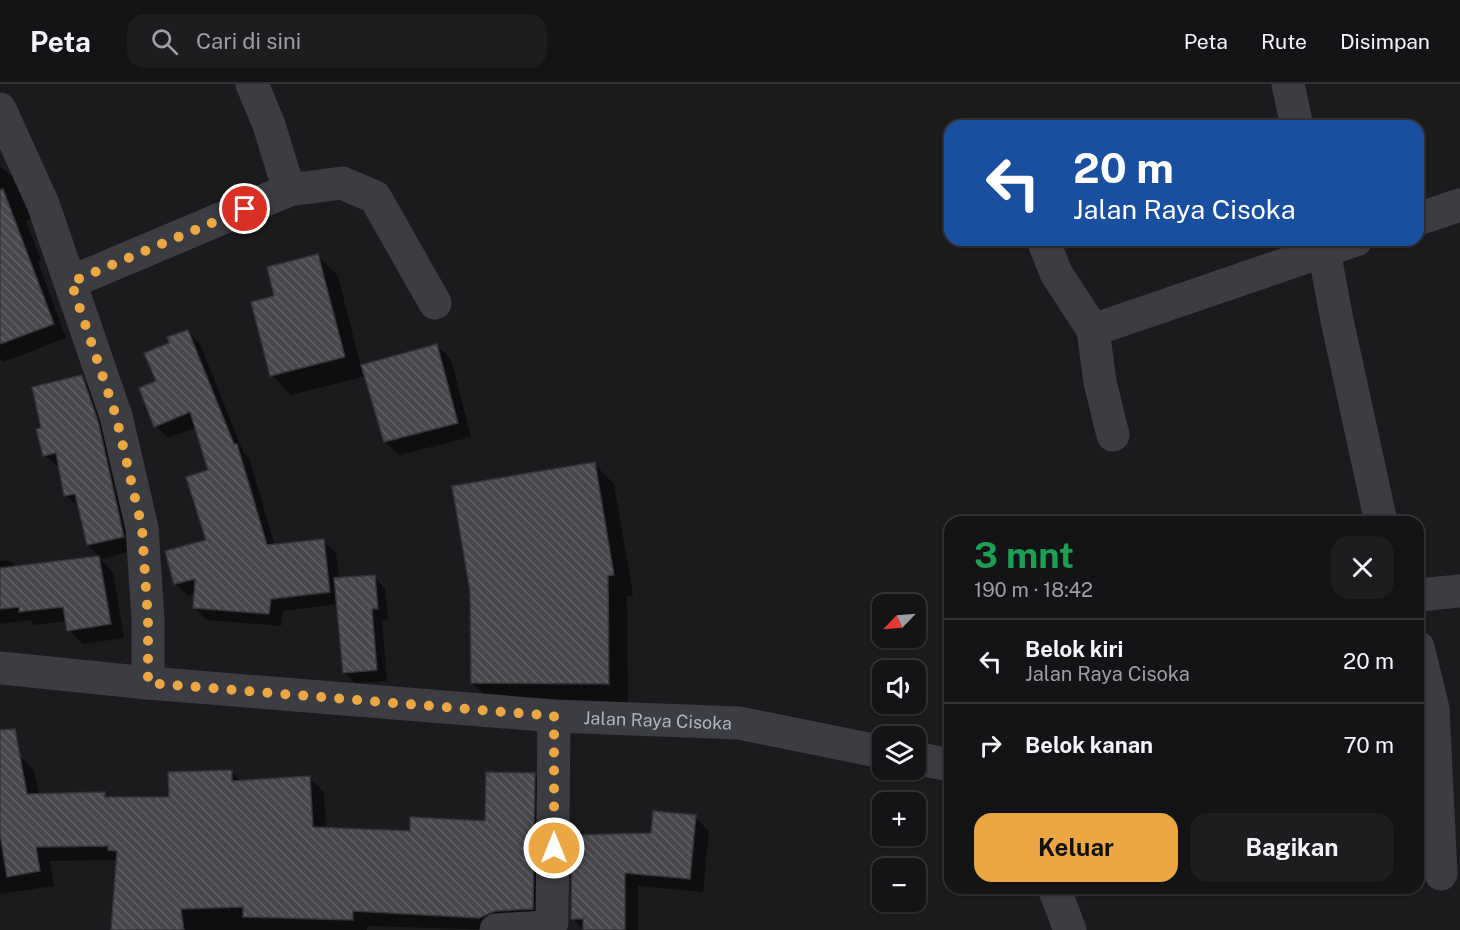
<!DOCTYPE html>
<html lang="id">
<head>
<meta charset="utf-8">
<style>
  body { margin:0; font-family:"Public Sans",sans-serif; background:#1d1d1f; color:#f1f3f6; height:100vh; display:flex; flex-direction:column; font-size:22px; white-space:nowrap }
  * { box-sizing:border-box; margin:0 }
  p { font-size:20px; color:#9d9ea1 }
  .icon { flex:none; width:33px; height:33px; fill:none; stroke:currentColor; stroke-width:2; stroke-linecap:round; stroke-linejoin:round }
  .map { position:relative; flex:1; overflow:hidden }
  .panel { position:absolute; left:944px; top:432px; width:480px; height:378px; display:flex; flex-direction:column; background:#141416; border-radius:18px; box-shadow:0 2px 4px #0004,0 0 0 2px #333335 }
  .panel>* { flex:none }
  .top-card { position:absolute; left:944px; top:36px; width:480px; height:126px; border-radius:18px; box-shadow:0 2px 4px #0004,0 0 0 2px #333335; background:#1a4fa0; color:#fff; overflow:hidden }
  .needle { width:39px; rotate:245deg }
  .buttons { position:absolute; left:872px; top:510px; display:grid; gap:12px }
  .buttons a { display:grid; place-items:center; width:54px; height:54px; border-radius:12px; background:#141416; box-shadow:0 2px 4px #0004,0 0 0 2px #333335; font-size:30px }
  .pin { position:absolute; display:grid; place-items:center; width:51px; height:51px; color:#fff; margin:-26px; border:3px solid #fff; border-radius:50%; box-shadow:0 2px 6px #0007 }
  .me { position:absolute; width:66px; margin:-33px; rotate:0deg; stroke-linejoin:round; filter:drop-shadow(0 0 4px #0008) }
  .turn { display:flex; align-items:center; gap:21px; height:126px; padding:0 30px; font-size:27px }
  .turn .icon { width:78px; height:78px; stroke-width:2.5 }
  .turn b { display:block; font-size:42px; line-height:51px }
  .round { display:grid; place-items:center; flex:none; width:63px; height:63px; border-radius:18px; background:#1d1d1f }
  .head { display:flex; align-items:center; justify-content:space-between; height:102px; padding:0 30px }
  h1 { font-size:36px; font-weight:700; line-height:45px; color:#1e9e55 }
  .primary-button { display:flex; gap:12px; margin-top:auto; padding:12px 30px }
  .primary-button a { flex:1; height:69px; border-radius:18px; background:#eba744; color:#111; font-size:24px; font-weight:700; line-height:69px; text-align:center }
  .primary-button a+a { background:#1d1d1f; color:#f1f3f6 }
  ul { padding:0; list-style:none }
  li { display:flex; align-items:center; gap:18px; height:84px; padding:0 30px; border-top:2px solid #333335 }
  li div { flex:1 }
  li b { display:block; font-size:22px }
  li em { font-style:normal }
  header { display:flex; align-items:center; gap:36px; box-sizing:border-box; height:84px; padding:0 30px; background:#141416; border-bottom:2px solid #333335 }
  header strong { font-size:28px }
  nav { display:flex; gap:33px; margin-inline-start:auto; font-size:21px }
  .search { width:420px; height:54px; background:#1d1d1f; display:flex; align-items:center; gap:15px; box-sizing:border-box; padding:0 21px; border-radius:18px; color:#9d9ea1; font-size:22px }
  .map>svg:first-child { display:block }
  .shadow { fill:#0007 }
  .building { fill:url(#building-back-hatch); stroke:#353539; stroke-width:1.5 }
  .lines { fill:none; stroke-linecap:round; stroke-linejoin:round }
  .minor { stroke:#3c3d42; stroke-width:33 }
  .route { stroke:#eba744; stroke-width:10; stroke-dasharray:0 18 }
  .labels { text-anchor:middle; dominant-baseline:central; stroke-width:6; stroke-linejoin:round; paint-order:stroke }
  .street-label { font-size:18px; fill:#aeb3bc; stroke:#161618 }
</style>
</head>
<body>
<header>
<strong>Peta</strong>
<div class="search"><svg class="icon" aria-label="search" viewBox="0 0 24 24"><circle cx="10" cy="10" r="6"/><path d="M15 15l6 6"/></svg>Cari di sini</div>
<nav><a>Peta</a><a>Rute</a><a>Disimpan</a></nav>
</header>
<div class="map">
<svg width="1460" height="846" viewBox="0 0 1460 846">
  <defs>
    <pattern id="building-back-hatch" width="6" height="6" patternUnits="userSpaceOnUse" patternTransform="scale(1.5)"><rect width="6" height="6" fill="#48494d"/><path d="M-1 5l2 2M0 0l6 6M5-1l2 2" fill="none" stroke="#606165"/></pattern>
  </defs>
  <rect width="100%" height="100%" fill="#1b1b1d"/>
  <path class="shadow" d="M0 82 16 96 32 135 26 137 41 176 38 178 66 254 3 278 0 275Z
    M318 172 338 192 361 283 437 262 451 275 471 353 399 371 385 358 366 292 291 311 272 291 276 213Z
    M188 247 200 260 243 368 249 374 275 462 323 457 336 469 339 495 374 493 385 504 388 535 382 536 387 597 355 599 344 588 338 520 283 527 281 542 207 536 194 524 195 510 188 512 175 499 207 458 210 387 197 343 168 354 156 342 158 298 171 260Z
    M82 293 96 307 137 466 100 475 113 488 124 554 83 560 69 546 67 537 35 541 30 536 0 540V477L9 476 17 483 101 474 88 461 80 425 66 411 60 384 44 371 42 345Z
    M594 380 614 400 633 511 627 512 628 619 492 618 472 599Z
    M20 672 34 687 39 711 104 710 109 714 171 715 231 687 242 698 309 693 324 708 326 745 411 749 486 739 534 690 549 705 548 839 501 846 367 842V846H143L117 776 50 777 54 802 0 810V676Z
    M695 733 709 747 703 808 638 802V846H584L572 834 653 750Z"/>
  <path class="building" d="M3 105 54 240 0 260V106Z
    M318 170 345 273 270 292 251 218 274 212 267 183Z
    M188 246 234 360H237L267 461 324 455 330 508 271 515 269 530 193 524 195 495 174 500 165 467 206 456 186 393 208 386 190 328 154 343 139 304 156 297 144 269 169 259 167 253Z
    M437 260 458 339 384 358 361 281Z
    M82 291 98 337 124 453 87 461 75 410 64 412 56 369 43 372 36 345 41 344 32 303Z
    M595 378 614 491 608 492 609 600 471 599 470 507 452 402Z
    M99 472 111 540 67 547 63 523 19 528V523L0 525V484Z
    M375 491 378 525H372L377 586 343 589 334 494Z
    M15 645 27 710 105 708V713H169L168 688 232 686V697L310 692 313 743 410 747V733L485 737 486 688 535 689 533 825 495 827 479 834 353 827V836L243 833V823L181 825 184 846H111L117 767 108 766V762L36 763 40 787 7 793 0 750V646Z
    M653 727 696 731 690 795 625 789V846H583V835H571L572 751 651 749Z"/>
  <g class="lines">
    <g class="minor">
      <path d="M252 0 269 41 289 106"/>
      <path d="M1288 0 1297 42"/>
      <path d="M0 25 43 120 116 332 142 444 148 536V599"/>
      <path d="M1418 135 1460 121"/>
      <path d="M1043 156 1056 189 1093 246 1100 298 1113 351"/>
      <path d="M1322 156 1337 236 1381 438"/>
      <path d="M71 198 289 106 342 99 375 113 435 219"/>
      <path d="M1093 246 1356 156"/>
      <path d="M1418 511 1460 507"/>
      <path d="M1418 563 1433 625 1441 790"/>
      <path id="s1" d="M0 584 148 599 554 632 739 639 882 668"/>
      <path d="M915 674 950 681"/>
      <path d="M1054 804 1070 846"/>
      <path d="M496 846 544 843 552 838 554 632"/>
    </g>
  </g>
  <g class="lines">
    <path class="route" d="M245 125 71 198 116 332 142 444 148 536V599L554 632V764"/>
  </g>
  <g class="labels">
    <g class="street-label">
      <text stroke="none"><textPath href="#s1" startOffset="660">Jalan Raya Cisoka</textPath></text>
    </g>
  </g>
</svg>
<div class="buttons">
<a><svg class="needle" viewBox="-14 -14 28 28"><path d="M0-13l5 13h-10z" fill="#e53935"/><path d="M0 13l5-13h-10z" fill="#9d9ea1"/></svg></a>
<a><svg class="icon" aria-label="sound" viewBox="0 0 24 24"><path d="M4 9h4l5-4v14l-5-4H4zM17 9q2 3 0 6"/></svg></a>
<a><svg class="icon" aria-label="layers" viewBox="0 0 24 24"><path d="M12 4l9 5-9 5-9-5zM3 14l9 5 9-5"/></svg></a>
<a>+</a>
<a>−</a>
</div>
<div class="pin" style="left:245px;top:125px;background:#d93025"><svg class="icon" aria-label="arrive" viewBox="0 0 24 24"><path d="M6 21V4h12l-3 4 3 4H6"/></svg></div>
<svg class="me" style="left:554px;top:764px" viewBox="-20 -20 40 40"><circle r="17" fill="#eba744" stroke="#fff" stroke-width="3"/><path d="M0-11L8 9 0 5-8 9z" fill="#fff"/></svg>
<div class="top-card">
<div class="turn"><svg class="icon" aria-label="left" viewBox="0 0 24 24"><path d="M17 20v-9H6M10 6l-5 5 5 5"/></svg><div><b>20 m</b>Jalan Raya Cisoka</div></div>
</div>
<section class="panel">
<div class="head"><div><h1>3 mnt</h1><p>190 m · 18:42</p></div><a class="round"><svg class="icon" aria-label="close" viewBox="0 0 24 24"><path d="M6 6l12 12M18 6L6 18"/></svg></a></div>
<ul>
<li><svg class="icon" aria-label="left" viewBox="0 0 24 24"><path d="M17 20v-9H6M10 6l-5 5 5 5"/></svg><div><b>Belok kiri</b><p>Jalan Raya Cisoka</p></div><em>20 m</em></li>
<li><svg class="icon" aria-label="right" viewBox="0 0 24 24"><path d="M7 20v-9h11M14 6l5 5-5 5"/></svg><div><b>Belok kanan</b></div><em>70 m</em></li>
</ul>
<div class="primary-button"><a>Keluar</a><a>Bagikan</a></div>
</section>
</div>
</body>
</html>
